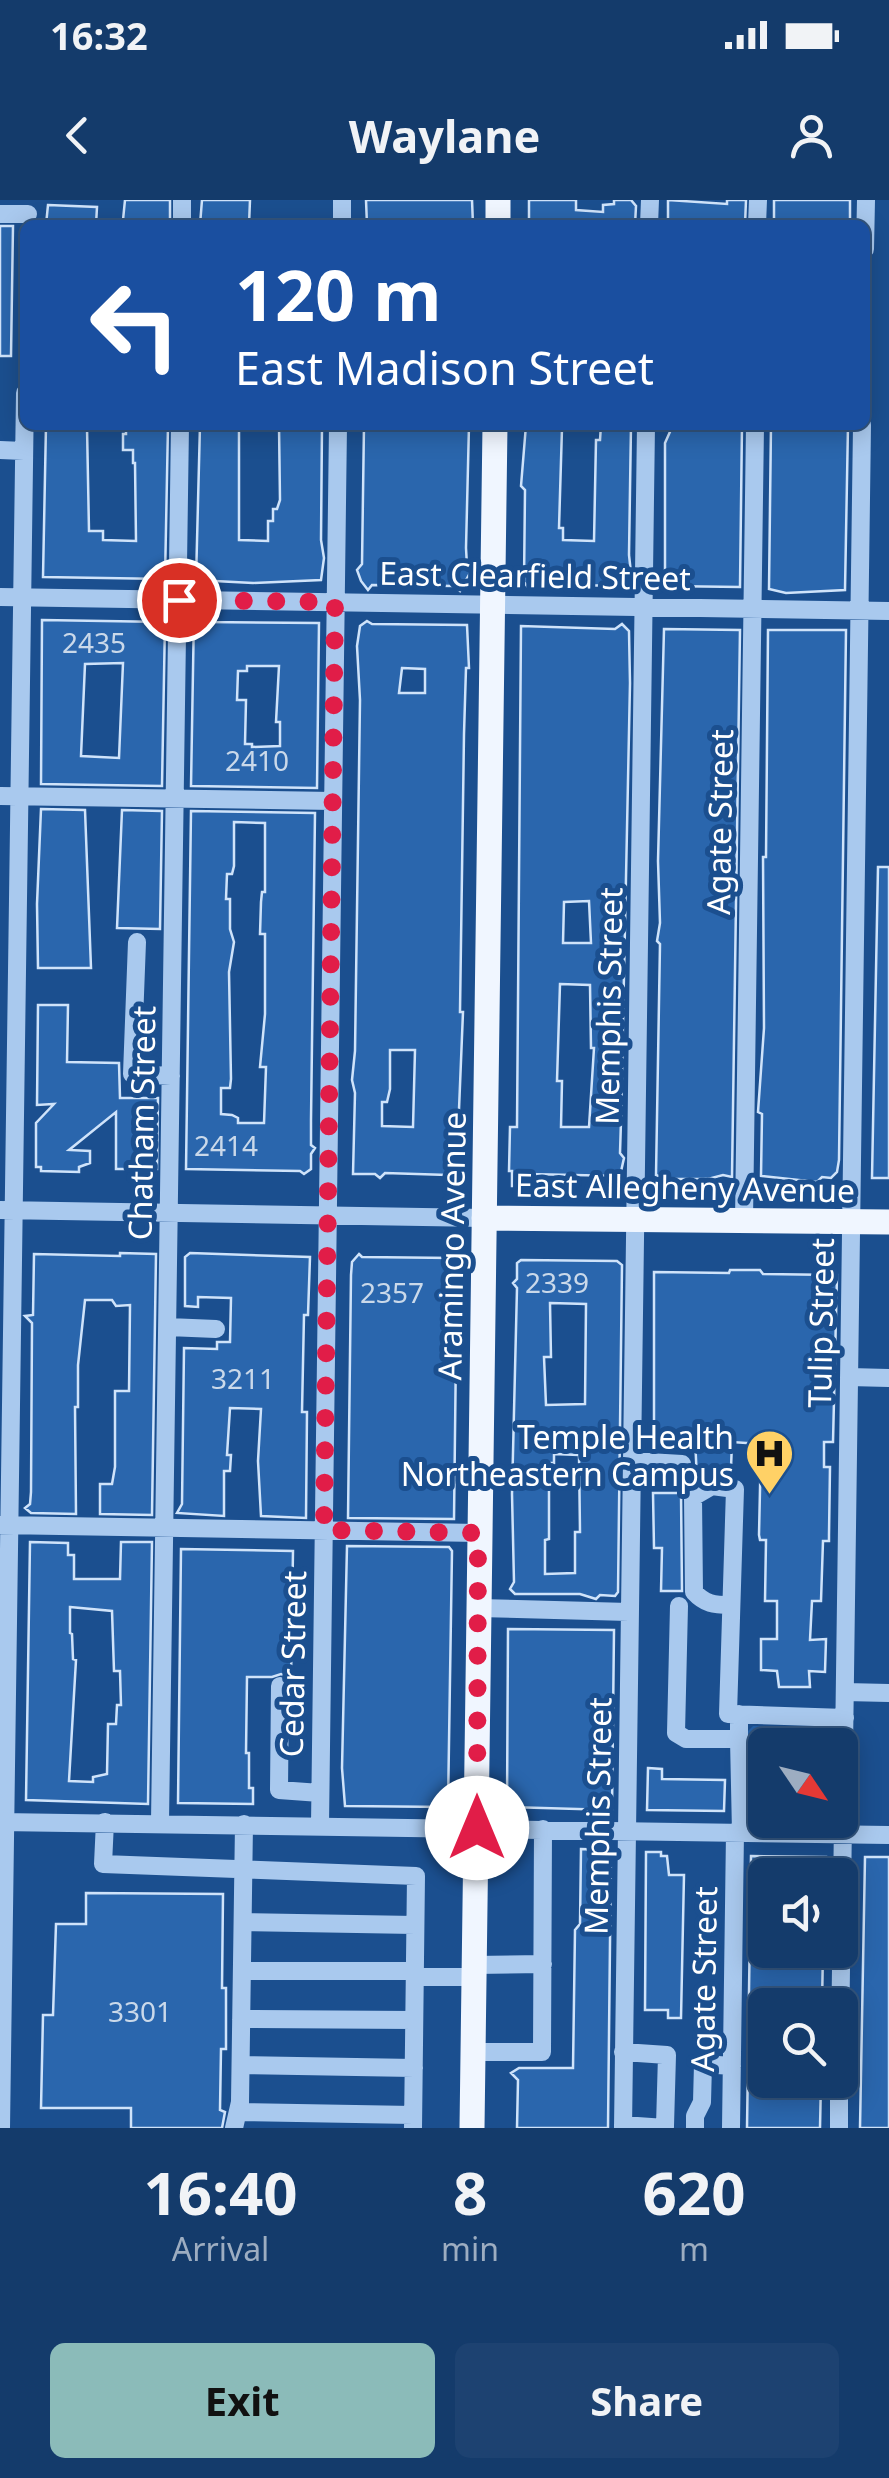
<!DOCTYPE html>
<html lang="en">
<head>
<meta charset="utf-8">
<style>
  body { margin:0; font-family:"Noto Sans",sans-serif; background:#1d4271; color:#f1f3f6; height:100vh; display:flex; flex-direction:column; font-size:38px; white-space:nowrap }
  * { box-sizing:border-box; margin:0 }
  p { font-size:32px; color:#9dadc1 }
  .icon { flex:none; width:55px; height:55px; fill:none; stroke:currentColor; stroke-width:2; stroke-linecap:round; stroke-linejoin:round }
  .map { position:relative; height:1928px; overflow:hidden }
  .side { display:flex; flex-direction:column; background:#143b6b; flex:1 }
  .side>* { flex:none }
  .top-card { position:absolute; left:20px; top:20px; width:850px; height:210px; border-radius:15px; box-shadow:0 5px 25px #0003,0 0 0 2px #33557e; background:#1a4fa0; color:#fff; overflow:hidden }
  .needle { width:65px; rotate:125deg }
  .tools { position:absolute; left:748px; top:1528px; display:grid; gap:20px }
  .tools a { display:grid; place-items:center; width:110px; height:110px; border-radius:15px; background:#143b6b; box-shadow:0 5px 25px #0003,0 0 0 2px #33557e; font-size:50px }
  .pin { position:absolute; display:grid; place-items:center; width:85px; height:85px; color:#fff; margin:-42px; border:5px solid #fff; border-radius:50%; box-shadow:0 2px 10px #0007 }
  .me { position:absolute; width:110px; margin:-55px; rotate:0deg; stroke-linejoin:round; filter:drop-shadow(0 0 8px #0008) }
  .turn { display:flex; align-items:center; gap:35px; height:210px; padding:0 50px; font-size:45px }
  .turn .icon { width:130px; height:130px; stroke-width:2.5 }
  .turn b { display:block; font-size:70px; line-height:85px }
  .eta { display:flex; justify-content:space-evenly; align-items:center; height:170px; text-align:center }
  .eta b { font-size:60px; font-weight:700; line-height:70px }
  .primary-button { display:flex; gap:20px; margin-top:auto; padding:20px 50px }
  .primary-button a { flex:1; height:115px; border-radius:15px; background:#8bbbb9; color:#111; font-size:40px; font-weight:700; line-height:115px; text-align:center }
  .primary-button a+a { background:#1d4271; color:#f1f3f6 }
  .status { display:flex; justify-content:space-between; align-items:center; height:70px; padding:0 50px; background:#143b6b; direction:ltr }
  .status svg { height:28px; fill:currentColor }
  header { display:flex; justify-content:space-between; align-items:center; height:130px; padding:0 50px; background:#143b6b; font-size:45px; font-weight:700 }
  .map>svg:first-child { display:block }
  .green { fill:#2461a8 }
  .building { fill:#2a66ad; stroke:#cfe3fa; stroke-width:2.5; fill-rule:evenodd }
  .lines { fill:none; stroke-linecap:round; stroke-linejoin:round }
  .minor { stroke:#a9c9ee; stroke-width:18 }
  .major { stroke:#f0f6ff; stroke-width:25 }
  .route { stroke:#e11d48; stroke-width:18; stroke-dasharray:0 32.4 }
  .labels { text-anchor:middle; dominant-baseline:central; stroke-width:10; stroke-linejoin:round; paint-order:stroke }
  .number-label { font-size:28px; fill:#cad9ea }
  .street-label { font-size:32px; fill:#fff; stroke:#1b4f8f }
  .poi-label { font-size:32px; fill:#fff; stroke:#1b4f8f; text-anchor:end }
</style>
</head>
<body>
<div class="status"><b>16:32</b><svg viewBox="0 0 49 12"><path d="M0 12V9h3v3zM5 12V6h3v6zM10 12V3h3v9zM15 12V0h3v12zM26 1h20v11H26zM47 4h2v5h-2z"/></svg></div>
<header><svg class="icon" aria-label="back" viewBox="0 0 24 24"><path d="M15 5l-7 7 7 7"/></svg>Waylane<svg class="icon" aria-label="person" viewBox="0 0 24 24"><circle cx="12" cy="8" r="4"/><path d="M4 21q1-7 8-7t8 7"/></svg></header>
<div class="map">
<svg width="889" height="1928" viewBox="0 0 889 1928">
  <rect width="100%" height="100%" fill="#1b4f8f"/>
  <path class="green" d="M753 1526 831 1528V1545H765V1613H746L748 1531Z"/>
  <path class="building" d="M125 0H170V25H130V20H123Z
    M202 0H250L249 25H200Z
    M366 0H472L473 25H367Z
    M529 0H576V10L603 12V5L614 4V0H631L636 6 635 25 575 22V25H529Z
    M668 0 727 4V0H746L745 25H726L727 22 668 25Z
    M774 0H850V25H774Z
    M48 5 97 7 96 25H46Z
    M0 26H13L11 156H0Z
    M46 225 87 227 89 331H103V340L136 341 135 263H133V250H123V234H126V225H168L165 379 43 377Z
    M200 225H239V340L268 341V321H273V309H277L280 300 279 225H322L321 340 324 358 321 380 253 383 196 380Z
    M364 225H469L466 348 467 366 471 371 460 391 455 386 372 385 368 390 361 381 357 370 362 364Z
    M526 225 562 228 559 328H563V340L594 341 596 240H600L601 225H631L629 355 631 373 628 384 622 390 618 386 535 384 530 390 524 382 525 290 521 286Z
    M673 225H742L740 387 665 386V243Z
    M771 225H848L845 390 786 393 769 389Z
    M194 413 204 422 319 423 317 588 191 586ZM247 466H279L276 522H280V546L252 547V544H245L246 500H237L238 471H247Z
    M42 420 165 422 162 586 41 584ZM123 463 119 558 81 556 85 464Z
    M367 421 372 424 467 425 469 468H466L464 534 460 812H463L458 934 461 954 458 971 452 978 448 975 385 973 380 978 375 974H353L355 893 352 880 355 851 360 500 357 446 360 426ZM402 468 425 469V493H399ZM390 850H415L413 927 382 926V902H387L390 889Z
    M622 424 629 431 630 483 621 921 620 953 624 958 620 976 528 974 527 986H512V971H509L510 927H517L521 426 615 429ZM589 701 591 743H563L564 702ZM560 784 590 785 591 848H594L589 927H561L562 881H557Z
    M664 429 740 430 732 977 723 975 708 979H665L656 975 660 744 657 741 660 723 658 661Z
    M768 430H846L839 960 837 972 831 978 822 977 817 982 761 976 762 914 758 912 764 828 763 657H766Z
    M41 609 85 610 91 768H38L37 704Z
    M122 610 162 611 160 729 117 728Z
    M191 611 315 613 311 920V945L315 948 311 954V969L304 974 300 971 186 969ZM234 622 265 623V692H262L261 702 260 734H265V814L260 867H266L264 923H238V918L232 915 221 914V888H230L231 879 229 772 234 742 230 729V699H226L227 674H232L234 666Z
    M878 667H889V978H872Z
    M38 805H68L67 862 119 863 120 898H158L157 969H116V912L69 950 90 951V963L79 967V972L41 971V967H36V923L54 904 37 905Z
    M120 1053 156 1054 152 1315 100 1314V1284H112L115 1267V1191H129L130 1105 116 1106 112 1100H85L78 1165V1207H75L76 1314 31 1313 25 1308 30 1304 31 1292 32 1123 25 1116 33 1115 34 1054 120 1056Z
    M190 1053 310 1057 308 1115H304L302 1212H307L306 1318 261 1316 258 1261 261 1209 230 1208 227 1255H231L230 1271H224V1316L177 1313 182 1304 184 1148 217 1149V1142H230L231 1098 198 1097V1107L185 1106V1057Z
    M359 1054 362 1057 453 1058 459 1064 457 1115 461 1131 457 1135 456 1149 454 1319 348 1318 351 1075 352 1062Z
    M521 1060 617 1061 622 1065 618 1392 615 1396 600 1395 596 1399 580 1394H515L510 1389 514 1382 512 1294 517 1088 513 1083 517 1079V1063ZM550 1103 586 1104 585 1204 546 1205 544 1157H551ZM554 1254 579 1255 580 1332H575V1373L545 1374V1340L549 1339V1263H554Z
    M730 1070H760L763 1074 837 1075 833 1242H824V1267H830L829 1335V1341H823L821 1401H812L810 1440 826 1439 825 1472 809 1471 810 1487H779L777 1471 761 1470V1439H777V1401H765L766 1340H760L759 1335 761 1244 732 1242 731 1268H709V1274L697 1280 695 1238 654 1237V1072L729 1073Z
    M653 1293H681L682 1391H661L662 1348H654Z
    M30 1342 68 1343V1355H74V1379H120L121 1342H152L148 1604 26 1600ZM70 1407 112 1411 114 1471H120L121 1505H117L116 1524H108L107 1574 93 1577V1582L69 1581 76 1460 73 1459 72 1434 70 1433Z
    M347 1346 449 1347 452 1351 448 1607 345 1606 342 1568Z
    M181 1349 293 1351 291 1478 281 1474 272 1477H247L246 1553H249V1588H253V1604L178 1603Z
    M508 1429 614 1430 612 1610 507 1607Z
    M648 1568 662 1569V1579L725 1580 724 1611 647 1610Z
    M581 1649 611 1650 608 1928H517L518 1880 511 1873 519 1868H573L575 1730 580 1724Z
    M646 1652H661V1656H667L669 1675H684L681 1818H668V1810H645Z
    M751 1656 826 1657 825 1675H765V1750H823L822 1805H765V1880H821L820 1928H747Z
    M865 1657H889V1928H860Z
    M86 1693 223 1694 222 1788H226V1849H221L220 1910 225 1912 222 1928H131V1908H41L43 1815H53L56 1724H86Z"/>
  <g class="lines">
    <path class="minor" d="M0 14H28
      M182 25V0
      M342 25V0
      M649 25 650 0
      M757 25 758 0
      M865 49 866 0
      M0 250 24 251
      M0 397 889 411
      M0 596 333 601
      M137 742 132 874 171 876
      M0 1010 484 1018
      M744 1020 755 225
      M168 1127 216 1129
      M849 1177 889 1178
      M631 1261 682 1264
      M0 1325 479 1333
      M730 1405C714 1405 705 1404 694 1392L693 1297 712 1286 735 1289 728 1514 845 1518
      M679 1406 676 1533 686 1539H739V1514
      M478 1408 629 1412
      M280 1486 279 1590 320 1593
      M845 1492 889 1493
      M739 1539 741 1632
      M0 1622 889 1635
      M105 1622 103 1664 416 1676 413 1928
      M160 1622 180 225
      M320 1625 338 225
      M243 1722 415 1725
      M474 1765 543 1764
      M242 1771H415
      M415 1777H474
      M241 1819 414 1820
      M840 1842 862 225
      M473 1852H542L543 1629
      M623 1852 667 1855 665 1926
      M241 1865 414 1868
      M238 1912 413 1915
      M623 1925 665 1928
      M1 1928 25 193
      M234 1928 240 1902 244 1624
      M623 1928 646 225
      M695 1928V1916L702 1902 703 1864 732 1866
      M731 1928 735 1632
      M839 1928V1880"/>
    <path class="major" d="M498 25V0
      M484 1018 889 1022
      M472 1928 495 225"/>
  </g>
  <g class="lines">
    <path class="route" d="M179 400 335 402 324 1330 478 1333 477 1628"/>
  </g>
  <defs>
    <symbol id="hospital-pin" viewBox="-11 -11 22 30"><path d="M0 17L-7.5 6A9.5 9.5 0 1 1 7.5 6Z" fill="#ffd166" stroke="#1b4f8f"/><path d="M-5-5h3v3.5h4V-5h3V5h-3V1.5h-4V5h-3Z" fill="#111"/></symbol>
  </defs>
  <g fill-rule="evenodd">
    <use href="#hospital-pin" x="742" y="1226" width="55" height="75"/>
  </g>
  <g class="labels">
    <g class="number-label">
      <text x="94" y="442">2435</text>
      <text x="257" y="560">2410</text>
      <text x="226" y="945">2414</text>
      <text x="557" y="1082">2339</text>
      <text x="392" y="1092">2357</text>
      <text x="243" y="1178">3211</text>
      <text x="140" y="1811">3301</text>
    </g>
    <g class="street-label">
      <text transform="translate(535 375) rotate(1)">East Clearfield Street</text>
      <text transform="translate(719 622) rotate(-89)">Agate Street</text>
      <text transform="translate(608 806) rotate(-89)">Memphis Street</text>
      <text transform="translate(141 923) rotate(-89)">Chatham Street</text>
      <text transform="translate(685 987) rotate(1)">East Allegheny Avenue</text>
      <text transform="translate(451 1046) rotate(-89)">Aramingo Avenue</text>
      <text transform="translate(820 1123) rotate(-89)">Tulip Street</text>
      <text transform="translate(292 1464) rotate(-89)">Cedar Street</text>
      <text transform="translate(597 1616) rotate(-89)">Memphis Street</text>
      <text transform="translate(703 1779) rotate(-89)">Agate Street</text>
    </g>
    <g class="poi-label">
      <text x="734" y="1236">Temple Health<tspan x="734" dy="37">Northeastern Campus</tspan></text>
    </g>
  </g>
</svg>
<div class="tools">
<a><svg class="needle" viewBox="-14 -14 28 28"><path d="M0-13l5 13h-10z" fill="#e53935"/><path d="M0 13l5-13h-10z" fill="#9dadc1"/></svg></a>
<a><svg class="icon" aria-label="sound" viewBox="0 0 24 24"><path d="M4 9h4l5-4v14l-5-4H4zM17 9q2 3 0 6"/></svg></a>
<a><svg class="icon" aria-label="search" viewBox="0 0 24 24"><circle cx="10" cy="10" r="6"/><path d="M15 15l6 6"/></svg></a>
</div>
<div class="pin" style="left:179px;top:400px;background:#d93025"><svg class="icon" aria-label="arrive" viewBox="0 0 24 24"><path d="M6 21V4h12l-3 4 3 4H6"/></svg></div>
<svg class="me" style="left:477px;top:1628px" viewBox="-20 -20 40 40"><circle r="19" fill="#fff"/><path d="M0-13L10 11 0 6-10 11z" fill="#e11d48"/></svg>
<div class="top-card">
<div class="turn"><svg class="icon" aria-label="left" viewBox="0 0 24 24"><path d="M17 20v-9H6M10 6l-5 5 5 5"/></svg><div><b>120 m</b>East Madison Street</div></div>
</div>
</div>
<section class="side">
<div class="eta">
<div><b>16:40</b><p>Arrival</p></div>
<div><b>8</b><p>min</p></div>
<div><b>620</b><p>m</p></div>
</div>
<div class="primary-button"><a>Exit</a><a>Share</a></div>
</section>
</body>
</html>
